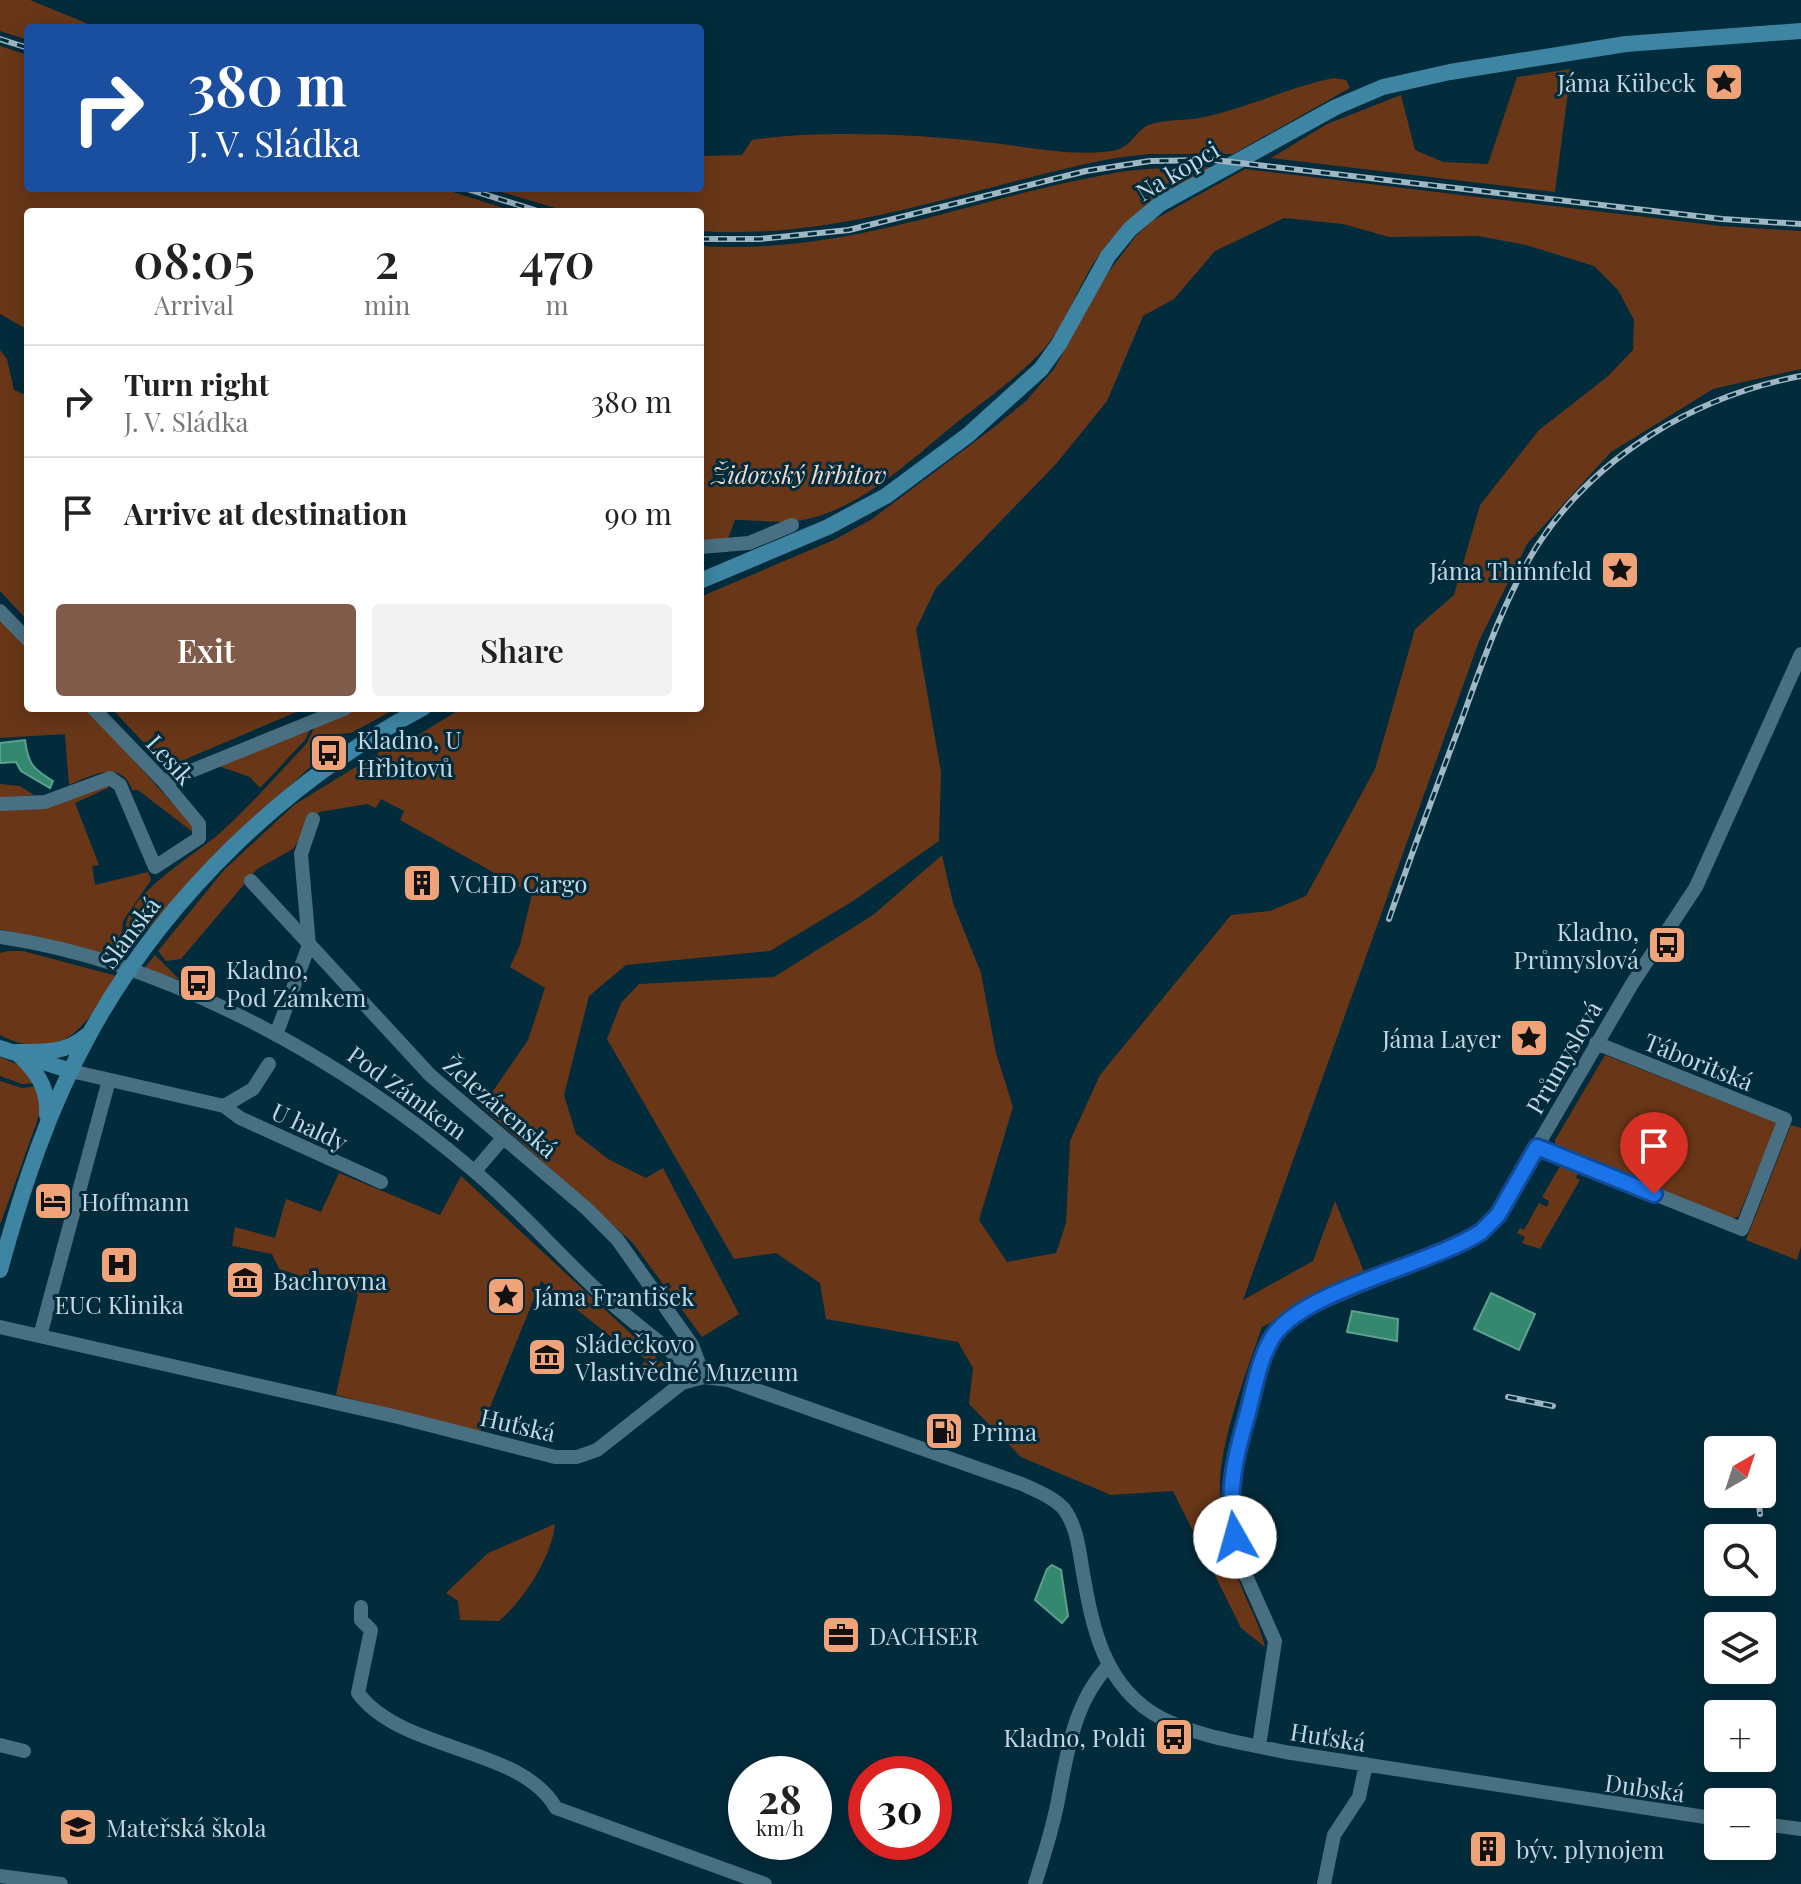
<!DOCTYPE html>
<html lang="en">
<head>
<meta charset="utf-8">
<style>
  body { margin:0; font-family:"Playfair Display",serif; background:#f2f2f2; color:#222; height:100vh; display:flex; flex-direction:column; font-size:30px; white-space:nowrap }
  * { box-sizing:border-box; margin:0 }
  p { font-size:26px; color:#767676 }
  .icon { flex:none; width:44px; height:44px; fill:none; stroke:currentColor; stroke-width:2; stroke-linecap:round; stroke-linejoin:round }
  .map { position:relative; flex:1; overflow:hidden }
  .drawer { position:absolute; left:24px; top:208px; width:680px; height:504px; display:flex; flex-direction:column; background:#fff; border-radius:8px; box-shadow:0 4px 20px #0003 }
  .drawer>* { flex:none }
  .hud { position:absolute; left:24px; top:24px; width:680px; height:168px; border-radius:8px; box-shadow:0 4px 20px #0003; background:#1a4fa0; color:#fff; overflow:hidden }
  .needle { width:52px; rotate:39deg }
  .fabs { position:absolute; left:1704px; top:1436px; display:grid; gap:16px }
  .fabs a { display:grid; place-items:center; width:72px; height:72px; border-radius:8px; background:#fff; box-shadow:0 4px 20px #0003; font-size:40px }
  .speed { position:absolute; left:728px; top:1756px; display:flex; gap:16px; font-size:40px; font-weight:700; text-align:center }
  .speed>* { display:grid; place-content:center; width:104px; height:104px; border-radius:50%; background:#fff; box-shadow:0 4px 20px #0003; line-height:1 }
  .speed small { font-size:20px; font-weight:400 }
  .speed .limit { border:12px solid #d22; background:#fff; color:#111 }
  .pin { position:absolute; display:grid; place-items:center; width:68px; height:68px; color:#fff; margin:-82px -34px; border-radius:50% 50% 50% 0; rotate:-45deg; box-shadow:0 0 8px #0007 }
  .pin .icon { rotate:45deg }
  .me { position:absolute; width:88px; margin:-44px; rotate:353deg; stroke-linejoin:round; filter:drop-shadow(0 0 6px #0008) }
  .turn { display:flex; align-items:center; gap:28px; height:168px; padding:0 32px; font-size:36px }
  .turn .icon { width:104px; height:104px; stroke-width:2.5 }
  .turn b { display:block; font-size:56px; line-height:68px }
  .eta { display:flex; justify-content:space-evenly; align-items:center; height:136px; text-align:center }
  .eta b { font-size:48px; font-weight:600; line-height:56px }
  .action { display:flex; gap:16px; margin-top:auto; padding:16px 32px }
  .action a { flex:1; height:92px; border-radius:8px; background:#7f5c49; color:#fff; font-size:32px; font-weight:600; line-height:92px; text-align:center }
  .action a+a { background:#f2f2f2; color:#222 }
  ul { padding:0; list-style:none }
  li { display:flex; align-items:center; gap:24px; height:112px; padding:0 32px; border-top:2px solid #e0e0e0 }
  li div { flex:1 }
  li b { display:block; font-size:30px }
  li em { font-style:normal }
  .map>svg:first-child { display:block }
  .green { fill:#693718 }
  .water { fill:#33886e; stroke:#5ea091; stroke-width:2 }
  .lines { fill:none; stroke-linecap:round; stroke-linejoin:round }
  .minor { stroke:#497082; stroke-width:14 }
  .major { stroke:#3e85a3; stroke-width:16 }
  .rail-casing { stroke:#9fb7c3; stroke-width:6 }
  .rail { stroke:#022b3b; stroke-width:3; stroke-dasharray:9; stroke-linecap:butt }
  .route-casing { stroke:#114b97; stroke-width:20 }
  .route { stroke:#1a73e8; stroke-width:14 }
  .labels { text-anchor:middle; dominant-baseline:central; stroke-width:6; stroke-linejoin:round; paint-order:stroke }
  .poi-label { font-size:24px; fill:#c3d7e2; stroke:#022b3b; text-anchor:start }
  .street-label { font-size:24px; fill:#c3d7e2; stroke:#022b3b }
  .park-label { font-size:24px; font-style:italic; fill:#f6dbcc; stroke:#022b3b }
</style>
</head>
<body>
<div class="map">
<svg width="1801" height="1884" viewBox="0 0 1801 1884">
  <rect width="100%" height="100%" fill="#022b3b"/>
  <path class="green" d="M0 0H30L98 28H28V40L0 31Z
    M0 46 28 55V188H440L516 212H28V330L0 314Z
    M1571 69 1555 192 1271 158 1327 124 1401 95 1415 150 1443 162 1488 164 1517 77Z
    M1334 78 1346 80 1350 88 1233 154H1149L1115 158C975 185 844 241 700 231V212H569L488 188H700V156L742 155 752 140C817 130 918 134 984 142 1025 146 1070 157 1112 151 1130 148 1132 136 1145 127 1157 119 1185 121 1199 118 1246 109 1288 87 1334 78Z
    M1213 167C1173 191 1131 213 1102 251 1079 281 1068 322 1043 350 1015 380 986 399 955 424 909 461 857 513 796 521 776 523 754 520 735 520L727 541 700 542V246C853 255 970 198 1115 173 1147 167 1180 168 1213 167Z
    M1245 169 1721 226 1801 231V369L1713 389 1611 452 1527 544 1479 641 1243 1300 1313 1261 1335 1201 1365 1274 1262 1327C1247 1370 1222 1436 1220 1481 1219 1509 1229 1545 1236 1572 1244 1599 1259 1620 1265 1647L1241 1628 1173 1491 1111 1495 1021 1457 969 1404 973 1368 958 1342 826 1319 820 1283 776 1253 734 1259 607 1039 621 1003 639 984 774 977 873 915 942 855 953 903 981 973 996 1053 1013 1107 979 1220 1007 1262 1056 1253 1066 1223 1070 1141 1100 1075 1231 915 1270 911 1306 896 1375 769 1415 629 1454 595 1480 505 1539 430 1607 377 1633 350 1634 320 1618 290 1594 266 1526 245 1478 236 1389 237 1343 224 1284 218 1215 251 1174 299 1143 316 1107 401 1056 464 936 588 916 629 941 772 939 841 853 901 770 951 626 965 589 996 564 1095 576 1134 608 1159 646 1178 663 1168 739 1314 702 1337 632 1242 482 1107 528 1040 545 988 510 967 520 945 532 894 400 820 404 811 381 799 376 808 367 804 319 812 293 849 257 869 181 959 166 961 158 951 224 870 294 805 388 747 402 745 462 708H700V597L836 539 872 519 993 428 1026 401 1054 369 1107 274 1136 236 1152 221Z
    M0 350 7 359 14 390 28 396V621L0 591Z
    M0 619 28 648V708H86L194 827V833L138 790H132C122 758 89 777 69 785L65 734 0 738Z
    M111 708H306L167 767Z
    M359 708H397L351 733 338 734 322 756 211 859 138 940 127 935C116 900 198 853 220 833 251 805 279 773 307 743L315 726Z
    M311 728 305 740 260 788 250 777 218 766Z
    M0 784 20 786 34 795 0 798Z
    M105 785 110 787 75 803 99 865 92 866 95 885 148 872 151 880 123 921 122 933 134 945 121 962 0 929V808Z
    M8 951H23L117 976C87 1023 64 1067 0 1035V953Z
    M155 955 178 978V979L143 970Z
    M1605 1055 1777 1123 1738 1217 1731 1218 1555 1147V1140Z
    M0 1057 19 1065 37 1083 22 1084 0 1076Z
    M0 1081 22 1088 39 1086 40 1113 0 1225Z
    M1791 1125 1801 1128V1247L1797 1260 1746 1240Z
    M1562 1163 1579 1171 1576 1178 1580 1180 1540 1249 1522 1243 1525 1237 1517 1233 1520 1228 1524 1230 1539 1203 1547 1207 1549 1201 1542 1197Z
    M339 1173 440 1215 461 1176 670 1370 660 1382 642 1365 646 1359 615 1340 541 1281 480 1432 336 1395 358 1294 279 1269 272 1254 232 1246 235 1227 275 1238 286 1199 321 1212Z
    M555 1524C552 1556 524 1600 499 1621L460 1620 458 1601 446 1593 488 1553Z"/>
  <path class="water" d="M25 740C28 764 33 769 53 781L50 788 21 771 16 762 0 763V743Z
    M1491 1293 1535 1314 1519 1350 1474 1329Z
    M1352 1311 1398 1319 1397 1341 1347 1332Z
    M1052 1565 1061 1570 1068 1616 1062 1623 1035 1600 1047 1569Z"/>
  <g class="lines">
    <path class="minor" d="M700 547 749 543 792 525
      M0 611 28 640
      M164 782 346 708
      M0 804 45 802 110 778 120 785 155 867 199 838V824L164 782 93 708
      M251 881 430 1075 587 1209 617 1239 692 1345 704 1377
      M0 937C170 962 345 1061 474 1171 519 1209 557 1253 600 1293 633 1323 669 1350 704 1377
      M276 1035 309 945 301 854 313 819
      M71 1071 224 1106 253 1089 269 1064
      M224 1106 240 1118 381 1182
      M1537 1147 1742 1229 1785 1119 1596 1043
      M475 1171 503 1138
      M0 1327 398 1417 555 1457H577L597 1450 682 1383 704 1377 728 1380 1022 1484C1037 1491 1053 1497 1064 1509 1076 1525 1079 1548 1082 1567 1092 1626 1103 1687 1161 1718 1199 1737 1244 1743 1285 1752L1718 1819
      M40 1336 109 1080
      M361 1607V1620L371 1630 358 1693C403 1753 521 1746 556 1808L765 1884
      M0 1745 24 1751
      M1259 1746 1275 1641 1243 1569 1233 1526 1231 1485 1236 1452 1268 1348 1280 1328 1304 1310 1470 1239 1494 1220 1632 984 1696 887 1801 654
      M1762 1824 1801 1829
      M0 1876 61 1884
      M1035 1884C1044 1855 1054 1825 1059 1795 1068 1748 1075 1701 1109 1665
      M1324 1884 1334 1835 1359 1797 1366 1764"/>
    <path class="major" d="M700 581 828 527 886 496 968 435 1041 369 1059 344 1108 256 1130 229 1160 204 1336 107 1383 87 1450 72 1626 44 1801 31
      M0 1048 71 1071
      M16 1052C36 1070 49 1088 47 1115
      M16 1052C42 1052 65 1054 86 1036
      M0 1270C22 1189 49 1107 90 1033 165 897 286 780 423 708"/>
    <defs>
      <path id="rail" d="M0 39 28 48
        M464 188 541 212
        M700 239H760L849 230 1086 171 1150 161 1214 160 1722 219 1801 224
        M1389 919C1412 852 1437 786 1462 719 1483 661 1504 599 1537 546 1596 455 1696 396 1801 376
        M1508 1397 1553 1406
        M1758 1494 1760 1514
        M1716 1545 1718 1544"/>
    </defs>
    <use href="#rail" class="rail-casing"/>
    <use href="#rail" class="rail"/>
  </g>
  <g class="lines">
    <defs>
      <path id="route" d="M1235 1537C1226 1494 1235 1457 1247 1416 1254 1391 1259 1357 1274 1335 1307 1289 1430 1265 1481 1232L1498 1215 1537 1147 1654 1194"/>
    </defs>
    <use href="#route" class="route-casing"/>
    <use href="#route" class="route"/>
  </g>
  <defs>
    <symbol id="sight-square" viewBox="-11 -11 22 22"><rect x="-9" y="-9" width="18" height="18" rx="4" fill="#f0a378" stroke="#022b3b"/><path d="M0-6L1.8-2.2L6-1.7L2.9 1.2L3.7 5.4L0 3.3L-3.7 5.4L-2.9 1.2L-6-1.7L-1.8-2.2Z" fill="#111"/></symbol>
    <symbol id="bus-square" viewBox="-11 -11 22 22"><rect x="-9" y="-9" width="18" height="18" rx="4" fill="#f0a378" stroke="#022b3b"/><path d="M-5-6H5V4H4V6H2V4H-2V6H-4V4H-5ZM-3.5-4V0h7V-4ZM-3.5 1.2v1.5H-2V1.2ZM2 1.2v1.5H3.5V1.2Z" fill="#111"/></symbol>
    <symbol id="building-square" viewBox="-11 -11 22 22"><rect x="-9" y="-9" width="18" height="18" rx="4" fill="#f0a378" stroke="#022b3b"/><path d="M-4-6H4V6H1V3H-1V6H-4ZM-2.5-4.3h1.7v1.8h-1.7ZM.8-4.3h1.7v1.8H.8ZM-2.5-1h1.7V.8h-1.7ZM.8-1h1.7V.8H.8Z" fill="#111"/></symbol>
    <symbol id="hotel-square" viewBox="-11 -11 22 22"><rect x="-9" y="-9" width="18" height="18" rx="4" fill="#f0a378" stroke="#022b3b"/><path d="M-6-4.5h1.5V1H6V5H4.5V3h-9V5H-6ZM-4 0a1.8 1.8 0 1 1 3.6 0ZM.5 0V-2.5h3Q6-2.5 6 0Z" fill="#111"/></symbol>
    <symbol id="hospital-square" viewBox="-11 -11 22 22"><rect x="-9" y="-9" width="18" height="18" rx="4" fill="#f0a378" stroke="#022b3b"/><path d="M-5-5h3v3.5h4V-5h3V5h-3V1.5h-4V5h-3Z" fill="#111"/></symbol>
    <symbol id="museum-square" viewBox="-11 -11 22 22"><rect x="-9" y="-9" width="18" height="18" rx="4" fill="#f0a378" stroke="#022b3b"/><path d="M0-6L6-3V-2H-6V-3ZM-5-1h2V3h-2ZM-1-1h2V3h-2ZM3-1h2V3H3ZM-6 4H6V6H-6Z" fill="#111"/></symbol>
    <symbol id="fuel-square" viewBox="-11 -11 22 22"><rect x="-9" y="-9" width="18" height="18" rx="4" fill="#f0a378" stroke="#022b3b"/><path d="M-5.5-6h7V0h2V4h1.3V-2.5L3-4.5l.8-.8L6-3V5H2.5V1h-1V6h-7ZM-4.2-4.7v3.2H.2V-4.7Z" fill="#111"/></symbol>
    <symbol id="office-square" viewBox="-11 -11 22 22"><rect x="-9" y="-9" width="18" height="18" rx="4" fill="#f0a378" stroke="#022b3b"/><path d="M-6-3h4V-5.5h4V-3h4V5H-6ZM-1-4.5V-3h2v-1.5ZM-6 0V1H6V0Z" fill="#111"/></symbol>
    <symbol id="school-square" viewBox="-11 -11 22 22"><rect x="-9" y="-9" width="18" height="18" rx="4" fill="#f0a378" stroke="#022b3b"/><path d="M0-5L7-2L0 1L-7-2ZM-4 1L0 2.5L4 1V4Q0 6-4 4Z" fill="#111"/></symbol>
  </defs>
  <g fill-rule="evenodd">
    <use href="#sight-square" x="1702" y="60" width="44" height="44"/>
    <use href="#sight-square" x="1598" y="548" width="44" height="44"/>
    <use href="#bus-square" x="307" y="731" width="44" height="44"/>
    <use href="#building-square" x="400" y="861" width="44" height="44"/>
    <use href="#bus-square" x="1645" y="923" width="44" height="44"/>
    <use href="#bus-square" x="176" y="961" width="44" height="44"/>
    <use href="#sight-square" x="1507" y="1016" width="44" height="44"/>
    <use href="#hotel-square" x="31" y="1179" width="44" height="44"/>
    <use href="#hospital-square" x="97" y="1243" width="44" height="44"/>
    <use href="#museum-square" x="223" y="1258" width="44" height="44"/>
    <use href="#sight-square" x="484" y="1274" width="44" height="44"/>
    <use href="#museum-square" x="525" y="1335" width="44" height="44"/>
    <use href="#fuel-square" x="922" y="1409" width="44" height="44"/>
    <use href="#office-square" x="819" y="1613" width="44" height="44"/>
    <use href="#bus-square" x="1152" y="1715" width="44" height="44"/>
    <use href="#school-square" x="56" y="1805" width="44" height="44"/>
    <use href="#building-square" x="1466" y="1827" width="44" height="44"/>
  </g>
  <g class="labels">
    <g class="poi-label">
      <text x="1696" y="82" text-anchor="end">Jáma Kübeck</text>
      <text x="1592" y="570" text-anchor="end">Jáma Thinnfeld</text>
      <text x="357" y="739">Kladno, U<tspan x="357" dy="28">Hřbitovů</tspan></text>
      <text x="450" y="883">VCHD Cargo</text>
      <text x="1639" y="931" text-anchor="end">Kladno,<tspan x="1639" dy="28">Průmyslová</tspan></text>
      <text x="226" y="969">Kladno,<tspan x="226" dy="28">Pod Zámkem</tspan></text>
      <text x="1501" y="1038" text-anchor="end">Jáma Layer</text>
      <text x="81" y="1201">Hoffmann</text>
      <text x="273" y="1280">Bachrovna</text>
      <text x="534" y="1296">Jáma František</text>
      <text x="119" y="1304" text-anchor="middle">EUC Klinika</text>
      <text x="575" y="1343">Sládečkovo<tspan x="575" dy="28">Vlastivědné Muzeum</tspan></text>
      <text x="972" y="1431">Prima</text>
      <text x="869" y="1635">DACHSER</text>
      <text x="1146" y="1737" text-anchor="end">Kladno, Poldi</text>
      <text x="106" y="1827">Mateřská škola</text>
      <text x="1516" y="1849">býv. plynojem</text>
    </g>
    <g class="street-label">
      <text transform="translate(1177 170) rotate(-31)">Na kopci</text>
      <text transform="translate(171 759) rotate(48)">Lesík</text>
      <text transform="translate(129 932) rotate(-53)">Slánská</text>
      <text transform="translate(1563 1057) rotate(-60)">Průmyslová</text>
      <text transform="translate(1699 1061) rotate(22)">Táboritská</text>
      <text transform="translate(408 1092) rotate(36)">Pod Zámkem</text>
      <text transform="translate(501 1106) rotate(41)">Železárenská</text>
      <text transform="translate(310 1126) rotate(25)">U haldy</text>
      <text transform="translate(518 1424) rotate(13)">Huťská</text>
      <text transform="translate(1328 1736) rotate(9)">Huťská</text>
      <text transform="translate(1645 1787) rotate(8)">Dubská</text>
    </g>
    <g class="park-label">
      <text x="799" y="474">Židovský hřbitov</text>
    </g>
  </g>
</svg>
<div class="fabs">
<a><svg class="needle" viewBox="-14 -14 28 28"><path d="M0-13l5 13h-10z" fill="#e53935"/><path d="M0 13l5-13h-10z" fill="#767676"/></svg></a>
<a><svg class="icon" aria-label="search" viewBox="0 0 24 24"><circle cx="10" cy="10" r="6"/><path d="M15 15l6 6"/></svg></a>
<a><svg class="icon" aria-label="layers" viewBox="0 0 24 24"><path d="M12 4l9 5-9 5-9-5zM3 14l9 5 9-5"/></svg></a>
<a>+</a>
<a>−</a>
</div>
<div class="speed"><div>28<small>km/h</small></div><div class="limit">30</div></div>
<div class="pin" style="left:1654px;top:1194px;background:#d93025"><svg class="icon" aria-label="arrive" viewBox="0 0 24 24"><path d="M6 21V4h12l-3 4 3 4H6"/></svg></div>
<svg class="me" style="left:1235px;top:1537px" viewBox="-20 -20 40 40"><circle r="19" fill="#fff"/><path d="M0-13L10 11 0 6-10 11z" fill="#1a73e8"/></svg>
<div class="hud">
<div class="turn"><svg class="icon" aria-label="right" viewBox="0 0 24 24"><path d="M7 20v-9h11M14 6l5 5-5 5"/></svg><div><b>380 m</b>J. V. Sládka</div></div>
</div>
<section class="drawer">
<div class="eta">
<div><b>08:05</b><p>Arrival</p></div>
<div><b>2</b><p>min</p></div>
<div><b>470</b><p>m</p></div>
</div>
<ul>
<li><svg class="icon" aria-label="right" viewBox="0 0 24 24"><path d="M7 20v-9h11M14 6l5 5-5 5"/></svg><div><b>Turn right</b><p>J. V. Sládka</p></div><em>380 m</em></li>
<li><svg class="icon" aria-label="arrive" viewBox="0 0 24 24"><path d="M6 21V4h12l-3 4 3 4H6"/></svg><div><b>Arrive at destination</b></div><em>90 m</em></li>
</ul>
<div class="action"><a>Exit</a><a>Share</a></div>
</section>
</div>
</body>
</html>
